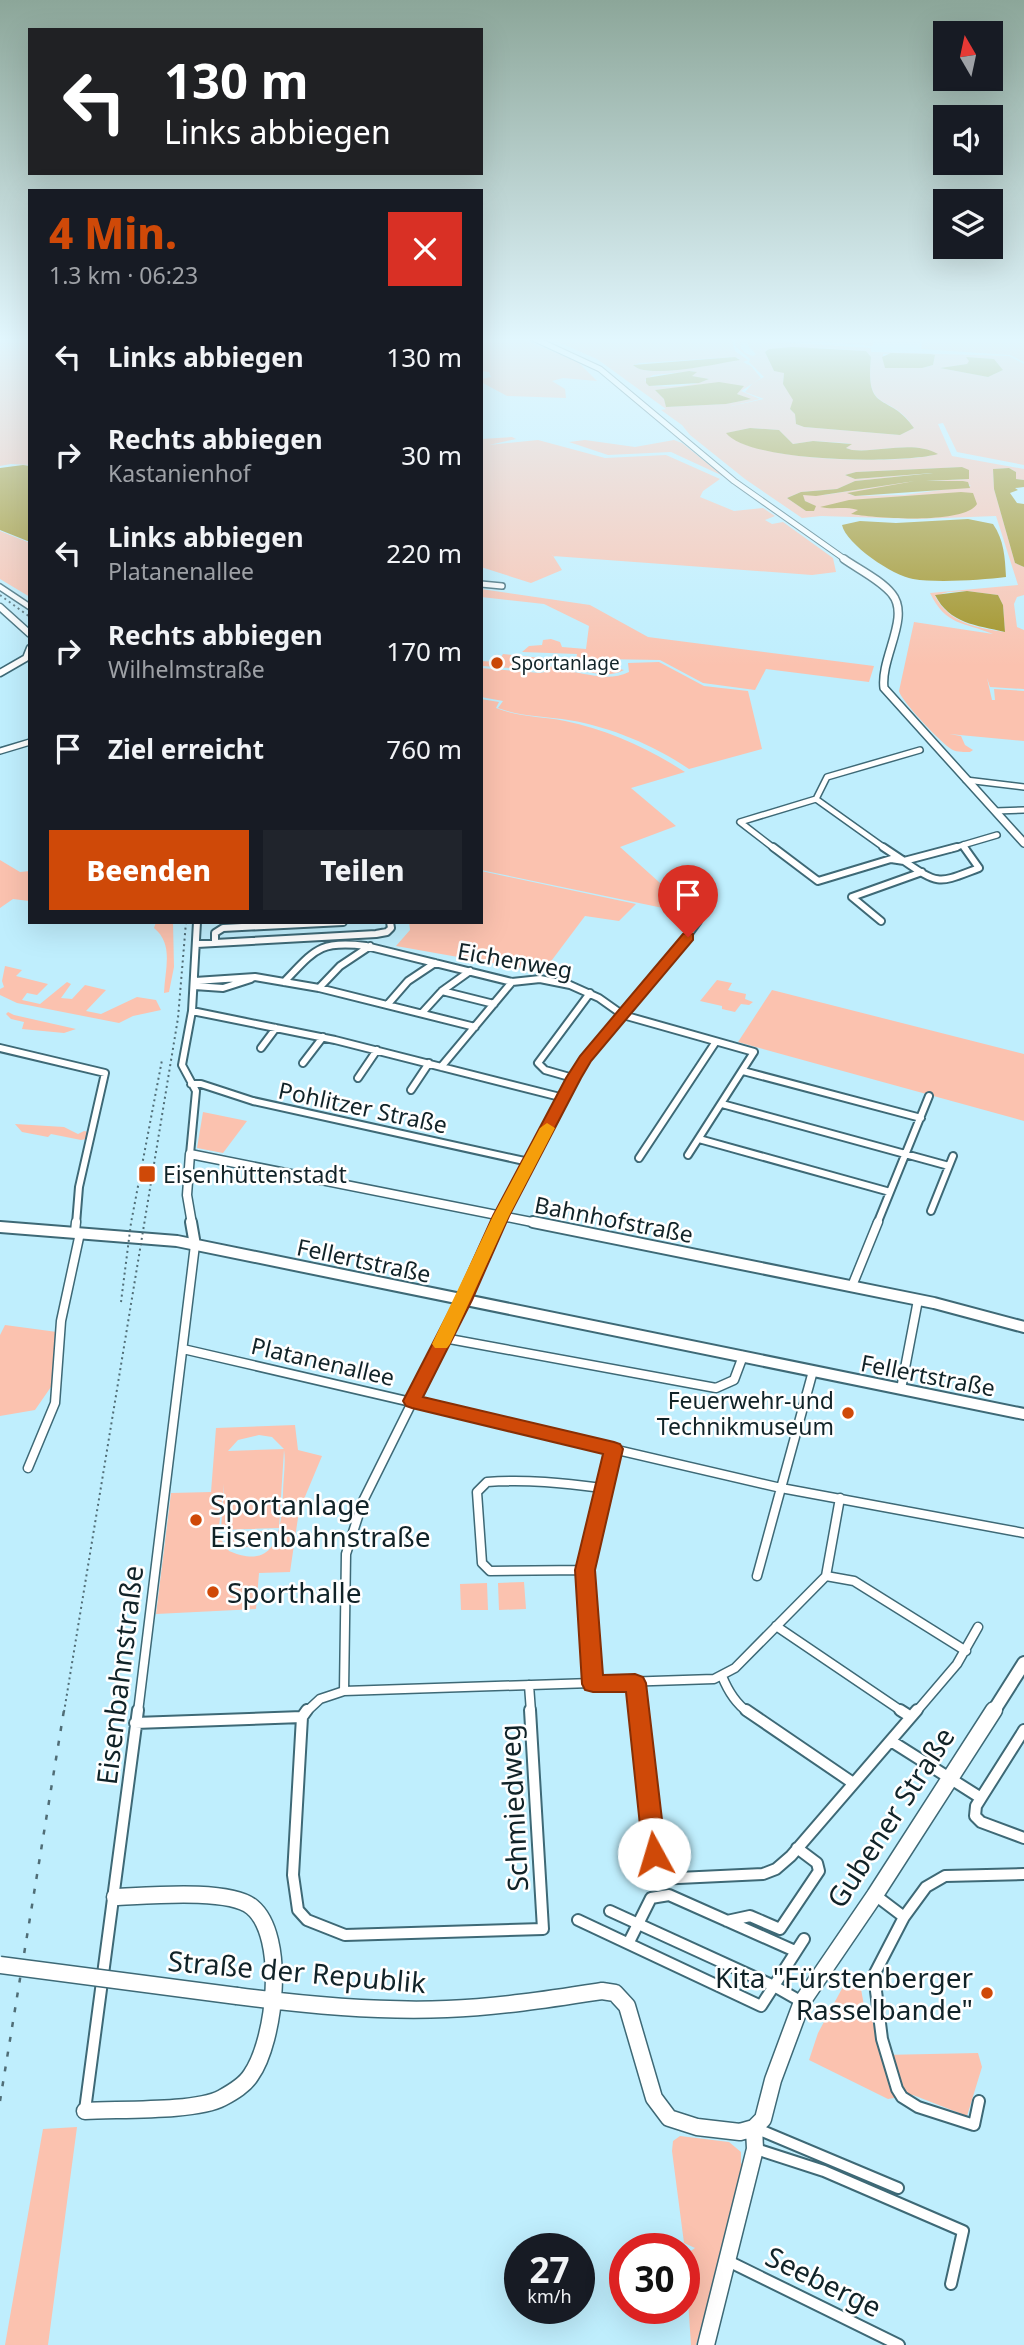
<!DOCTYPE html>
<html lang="de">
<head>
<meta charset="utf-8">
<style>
  body { margin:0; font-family:"Noto Sans",sans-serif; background:#20242c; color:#f1f3f6; height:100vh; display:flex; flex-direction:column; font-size:26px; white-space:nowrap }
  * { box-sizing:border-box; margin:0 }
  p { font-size:23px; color:#9ea1a6 }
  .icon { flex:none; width:38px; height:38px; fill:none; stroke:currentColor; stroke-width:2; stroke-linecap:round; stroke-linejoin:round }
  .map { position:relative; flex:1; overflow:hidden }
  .details { position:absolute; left:28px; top:189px; width:455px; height:735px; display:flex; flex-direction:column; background:#171b24; border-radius:0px; box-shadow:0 7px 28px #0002 }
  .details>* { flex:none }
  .hud { position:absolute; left:28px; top:28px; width:455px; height:147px; border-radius:0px; box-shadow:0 7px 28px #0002; background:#202124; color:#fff; overflow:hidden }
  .needle { width:46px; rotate:351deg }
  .fabs { position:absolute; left:933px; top:21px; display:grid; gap:14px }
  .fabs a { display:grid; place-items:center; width:70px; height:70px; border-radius:0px; background:#171b24; box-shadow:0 7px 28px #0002; font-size:35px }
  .speed { position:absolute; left:504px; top:2233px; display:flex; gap:14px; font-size:35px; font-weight:700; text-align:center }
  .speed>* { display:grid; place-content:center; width:91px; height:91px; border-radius:50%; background:#171b24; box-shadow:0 7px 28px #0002; line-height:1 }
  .speed small { font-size:18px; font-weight:400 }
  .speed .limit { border:10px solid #d22; background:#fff; color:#111 }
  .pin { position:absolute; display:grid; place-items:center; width:60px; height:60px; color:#fff; margin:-72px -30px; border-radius:50% 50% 50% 0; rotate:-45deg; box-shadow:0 0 7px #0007 }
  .pin .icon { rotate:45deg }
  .me { position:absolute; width:77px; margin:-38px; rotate:354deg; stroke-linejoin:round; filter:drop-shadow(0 0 5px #0008) }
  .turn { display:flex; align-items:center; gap:24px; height:147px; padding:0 21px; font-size:32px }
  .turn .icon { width:91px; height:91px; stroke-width:2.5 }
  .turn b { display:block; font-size:49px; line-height:60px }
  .round { display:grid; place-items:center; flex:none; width:74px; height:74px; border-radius:0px; background:#20242c }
  .overview { display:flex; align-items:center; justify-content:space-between; height:119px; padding:0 21px }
  h1 { font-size:42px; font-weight:800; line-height:52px; color:#cf4908 }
  .button { display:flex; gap:14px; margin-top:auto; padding:14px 21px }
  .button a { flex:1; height:80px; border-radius:0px; background:#cf4908; color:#fff; font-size:28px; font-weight:800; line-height:80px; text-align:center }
  .button a+a { background:#20242c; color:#f1f3f6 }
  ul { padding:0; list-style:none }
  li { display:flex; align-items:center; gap:21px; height:98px; padding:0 21px }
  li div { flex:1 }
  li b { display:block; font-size:26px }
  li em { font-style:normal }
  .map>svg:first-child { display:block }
  .green { fill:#fbc2af; fill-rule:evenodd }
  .water { fill:#a29123 }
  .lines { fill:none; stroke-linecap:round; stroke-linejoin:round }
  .minor-far3-casing { stroke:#3e6976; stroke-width:8 }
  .minor-far2-casing { stroke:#3e6976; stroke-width:10 }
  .minor-far1-casing { stroke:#3e6976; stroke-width:11 }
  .minor-casing { stroke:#3e6976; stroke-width:14 }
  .tertiary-far2-casing { stroke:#3e6976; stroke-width:9 }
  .tertiary-far1-casing { stroke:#3e6976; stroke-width:11 }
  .tertiary-casing { stroke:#3e6976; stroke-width:14 }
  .secondary-far3-casing { stroke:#3e6976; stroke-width:7 }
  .secondary-far2-casing { stroke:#3e6976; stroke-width:10 }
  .secondary-far1-casing { stroke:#3e6976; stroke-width:16 }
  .secondary-casing { stroke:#3e6976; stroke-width:19 }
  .minor-far3 { stroke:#fff; stroke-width:5 }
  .minor-far2 { stroke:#fff; stroke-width:6 }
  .minor-far1 { stroke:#fff; stroke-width:8 }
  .minor { stroke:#fff; stroke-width:10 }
  .tertiary-far2 { stroke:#fff; stroke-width:6 }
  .tertiary-far1 { stroke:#fff; stroke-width:8 }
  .tertiary { stroke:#fff; stroke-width:10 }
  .secondary-far3 { stroke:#fff; stroke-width:5 }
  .secondary-far2 { stroke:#fff; stroke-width:7 }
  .secondary-far1 { stroke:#fff; stroke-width:12 }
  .secondary { stroke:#fff; stroke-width:16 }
  .rail-far1 { stroke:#506d76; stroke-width:2; stroke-dasharray:2 3.5; stroke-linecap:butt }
  .rail { stroke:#506d76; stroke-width:2.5; stroke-dasharray:5 10; stroke-linecap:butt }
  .secondary-bridge-casing { stroke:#3e6976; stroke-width:19; stroke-linecap:butt }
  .secondary-bridge { stroke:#fff; stroke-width:16 }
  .route { fill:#cf4908; stroke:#872f05; stroke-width:2 }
  .slow { fill:#f59e0b }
  .poi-dot { fill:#cf4908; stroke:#fff; stroke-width:2.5 }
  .labels { text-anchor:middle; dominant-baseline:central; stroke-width:5; stroke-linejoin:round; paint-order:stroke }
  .far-poi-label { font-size:19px; fill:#112328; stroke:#fff; text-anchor:start }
  .street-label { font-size:23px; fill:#112328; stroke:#fff }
  .poi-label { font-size:23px; fill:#112328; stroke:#fff; text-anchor:start }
  .near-poi-label { font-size:28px; fill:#112328; stroke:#fff; text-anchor:start }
  .near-street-label { font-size:28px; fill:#112328; stroke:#fff }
</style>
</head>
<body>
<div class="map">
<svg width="1024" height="2345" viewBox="0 0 1024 2345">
  <rect width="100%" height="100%" fill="#bfeefd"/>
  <path class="green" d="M0 338H30V465L11 464 0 466Z
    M481 338H520L578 362 597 381 563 378 552 381 565 389 566 398 507 396 481 382V379L491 377 489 372 481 371Z
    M549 338H731L735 351 748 360 743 362 751 366 761 378 741 391 760 399 731 406 764 399 745 392 753 383 764 377 749 362 750 359 736 347 734 338H741L740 347 745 353 753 356 756 354 749 347 747 338H775L792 343 871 348V352L1009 356 1024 364V465L957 452 943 423 938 424 952 456 1024 469V480L1016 479V472L1009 468 993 469 994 489 1015 563 1024 567V595L1017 597 1014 604 1017 627 1024 630V689L990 687 987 678 992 700H995L994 689 1024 691V741L949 734 961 736 965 745 973 750 970 752C965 752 957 752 953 750 944 746 901 701 899 691L914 622 993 634C964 622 946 626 930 593L1018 585 996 516 917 519 821 516 802 518 745 479 690 435 682 425 661 410 666 409 597 359ZM825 348 866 351 871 357C865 416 890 391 914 428L900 435 804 427 796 424 795 414 790 409 794 400 783 384 784 372 774 371 765 352 769 349ZM883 354H931L935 355 933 365 922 368H885ZM734 357 740 359C719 363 647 380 633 365L640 363ZM967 357 994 359 1003 370 988 377 940 368 967 364 970 361ZM694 371 691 376 709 379C691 387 668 387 649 386L645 380 653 375ZM719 383 743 386 736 391 737 394 750 399 725 404 666 407 664 399 655 390ZM750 428 779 430 793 444 813 441 846 443 851 444 846 448 852 450C878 453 914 440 937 454 903 465 749 462 727 433ZM962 467 969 471V479L907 482 824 495H802L805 501 815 506 813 511H806L787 498 801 492 837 489 855 481 933 473 855 479 845 475 856 472ZM963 481 971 486 904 495 855 496 849 494 918 482ZM967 591 998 595 1003 605 1005 632C977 628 949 623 935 596L948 592Z
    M781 338H875L872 346Z
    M923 338H1024V362L1010 355 921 349Z
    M512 437 516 439 489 445 538 440 605 458 666 455 720 479 703 491 700 497 734 511 763 508 775 516 765 520 772 524 783 522 833 558 836 572 812 575 553 556 548 548 562 570 531 583 481 567V439Z
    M585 440 635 447 674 440 682 443 723 476 671 452 608 455 569 442Z
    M0 531 30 543V597L0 579Z
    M481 589 590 605 648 637 874 666 869 682 766 669 755 690 703 683 660 660 601 659 598 664 624 670C609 678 589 673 574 667L577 654 522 652 529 646 542 645 543 640 551 639 560 642 562 647 586 649 589 626 544 604 481 597Z
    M503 654 550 659 547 666 554 667 553 671C579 669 604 684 629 672L628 663 659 662 704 686 748 691 762 749 689 769C652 744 606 725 562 719 540 716 520 716 498 708L503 701 481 697V668L539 673 552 671 482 666 481 661 498 662Z
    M481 699 499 702 496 708C521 718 540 716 565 721 608 730 648 748 685 772L631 788 676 826 620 847 679 900 693 905 687 913 481 870Z
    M0 860 20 872 30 871 29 901 13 899 0 908Z
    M481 871 636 904 619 921 585 916 543 972 396 946 410 930 409 922H481Z
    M156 922H173L174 967 169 992 164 993C165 969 174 944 154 928Z
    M5 966 22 970 16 976 48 984 37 995 27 993 22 1000 40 1004 67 982 71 984 61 998 72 999 85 985 106 990 86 1011 101 1014 137 997 156 1000 161 1010 133 1016 119 1023 17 1003 0 995V989L4 987 2 981Z
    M717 980 732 983 728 990 746 994 745 999 753 1002 749 1005 741 1004 735 1012 722 1009V1006L700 1001Z
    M772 990 1024 1054V1121L738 1042Z
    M8 1012 14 1015 76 1029 64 1033 22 1029 24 1022 11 1019 6 1014Z
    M203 1112 247 1121 223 1153 197 1148Z
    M15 1124 64 1127 78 1134 84 1131 89 1132 86 1139 81 1140 51 1134 48 1137 22 1132Z
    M5 1325 57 1332 53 1384 35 1410 0 1416V1335Z
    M295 1425 298 1450 322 1456 299 1511 290 1572 259 1573 256 1609 156 1614 171 1493 211 1492 216 1428ZM259 1435 272 1437 284 1449 228 1451 238 1440ZM284 1450C286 1464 283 1480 283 1494 281 1529 278 1572 229 1551L218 1535 224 1484 221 1530 279 1528Z
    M268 1531 267 1546 230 1548 232 1532Z
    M524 1582 526 1609 499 1610 498 1583Z
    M487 1583 488 1610H461L460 1584Z
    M845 1983 861 1989 865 2011 870 2012 882 2055 978 2053 982 2067 967 2116 913 2095 888 2099 809 2060 818 2033Z
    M77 2127 48 2345H5L43 2129Z
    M680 2136 729 2142 741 2152V2163L746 2169 696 2345H691L685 2255 695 2248 684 2243 672 2151 673 2141Z"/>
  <path class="water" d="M793 347 866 351 871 357C865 416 889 391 914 428L900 435 804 427 796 424 795 414 790 409 793 400 783 384 784 373 774 371 765 352 769 349Z
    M891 353 931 354 935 355 933 365 922 368H885L882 357Z
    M735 357 740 360C720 363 646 380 633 365Z
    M966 357 994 359 1003 370 988 377 940 368 967 364 969 361Z
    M689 371 697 372 692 376 709 379 699 383 649 386 646 383V378Z
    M719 382 744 386 737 394 751 399 726 404 666 407 664 399 655 390Z
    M750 428 779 430 793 444 813 441 852 444 846 448 852 450C879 453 913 440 938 454 902 464 750 463 726 433Z
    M23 465 30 466V542L0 530V468Z
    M962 467 969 470V479L926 481H963L968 482 970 488 855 496 847 493 915 481 816 496 803 495 805 501 816 506 814 511H806L787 498 801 492 837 489 855 481 933 473 855 479 845 475 856 472Z
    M1009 468 1016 472V479L1024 480V487L1015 488 1018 490 1010 493 1017 503 1024 504V567L1015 563 994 489 993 469Z
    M961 492 973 493 977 504C964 525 874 518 851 514L858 510C843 506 834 510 820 507L849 500Z
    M968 519 993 524C1004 540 1005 557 1006 577 982 580 937 583 913 579 893 576 846 544 842 525L860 521 896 523Z
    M967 591 998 595 1003 605 1005 632C976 625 950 624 935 595Z"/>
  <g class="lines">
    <defs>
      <path id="minor-far3" d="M481 584 502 586
        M0 587 30 607
        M0 751 30 742
        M966 780 1024 787
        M816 799 827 777 920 750
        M995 811 1024 810
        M963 845 966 849
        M963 845 997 835
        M775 849 740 822 816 799 886 849
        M951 849 963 845"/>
      <path id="minor-far2" d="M773 847 818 881 891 859 904 861
        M883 847 904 861
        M904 861 957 847
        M904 861C940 886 939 883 979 868L964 847
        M881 921 852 897 922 872
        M215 942V933L223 928 343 922
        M197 944 376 934 387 932 391 928 390 922
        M195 981 255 977 319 988 475 1027
        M284 982C315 950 319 940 366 946L512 982 540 979 570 985 599 998 623 1015 754 1052 688 1155
        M194 986 223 988 251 979
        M319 988 340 966 370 946
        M442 991 494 1004
        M388 1004 408 981 435 963
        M192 1011 335 1040 564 1098
        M422 1013 442 991 470 971
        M0 1048 105 1073 79 1187 76 1224
        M261 1048 276 1028
        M303 1063 323 1037
        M441 1067 512 982
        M743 1071 921 1118
        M358 1078 377 1050
        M573 1078 545 1070 538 1063 590 993
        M191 1084H201L253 1101 529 1162
        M411 1090 429 1063
        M722 1104 949 1166
        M699 1139 890 1192
        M190 1154 196 1091 182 1065 192 1011 197 922
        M639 1158 715 1043
        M931 1211 953 1156
        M497 1224 585 1059 669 961 698 921
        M877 1224 929 1096"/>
      <path id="minor-far1" d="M75 1232 76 1222
        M852 1286 878 1222
        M444 1338 716 1388 734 1380 743 1356
        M183 1349 781 1488 1024 1533
        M901 1389 918 1300
        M28 1468 55 1403 61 1321 80 1233
        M585 1570 490 1571 482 1563 477 1492 487 1482C526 1479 564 1483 602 1488
        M757 1576 813 1371
        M826 1576 854 1581 966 1651
        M776 1626 903 1712
        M722 1676C728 1691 735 1703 748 1712
        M593 1683 585 1570 614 1449
        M635 1683 638 1712
        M529 1685 531 1712
        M344 1691 346 1554 363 1501 463 1300 498 1222
        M138 1712 195 1245
        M306 1712 320 1699 344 1691 714 1679 735 1668 826 1576 840 1498
        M916 1712 957 1664 978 1627"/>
      <path id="minor" d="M638 1710 657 1879 763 1874 776 1869 791 1856 917 1710
        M746 1710 853 1783
        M900 1710 911 1717
        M302 1717 293 1875 298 1910 307 1920 345 1935 543 1929 530 1710
        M135 1723 302 1717 307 1710
        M891 1741 981 1798 976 1806 975 1816 981 1822 1024 1838
        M981 1798 1024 1730
        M875 1895 904 1917
        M610 1911 774 1986 802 2002
        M578 1920 761 2006 804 1939
        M727 1921 750 1916 780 1929 819 1871 817 1863 797 1848
        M629 1942 651 1898 669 1895 795 1951
        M979 2101 974 2125 918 2107 902 2097 897 2089 882 2039 874 1975 904 1917 926 1887 945 1876 1024 1874
        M85 2110 138 1710
        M755 2128 898 2188
        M756 2149 824 2171 963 2231 951 2284
        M728 2261 899 2345"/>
      <path id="tertiary-far2" d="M0 607 30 634
        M0 673 26 658 30 648"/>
      <path id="tertiary-far1" d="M192 1224 187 1195 190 1154 542 1224"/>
      <path id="tertiary" d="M191 1222 195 1245
        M533 1222 934 1303 1024 1327
        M0 1227 177 1241 1024 1414"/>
      <path id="secondary-far3" d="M533 338 600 369 734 481 846 560"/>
      <path id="secondary-far2" d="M844 559C858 569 881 580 892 594 911 617 880 658 884 688L1024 843"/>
      <path id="secondary-far1" d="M993 1712 1024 1663"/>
      <path id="secondary" d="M237 1996C306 2005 377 2012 447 2009 499 2007 550 1999 602 1991L615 1993 627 2006 654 2098 669 2118 697 2127 740 2132 754 2128 763 2119 773 2080 802 2002 875 1895 994 1710
        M85 2111C119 2109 196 2112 222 2098 233 2092 245 2085 251 2075 275 2041 287 1936 252 1907 229 1888 145 1896 115 1897
        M706 2345 755 2149 754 2128"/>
    </defs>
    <use href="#minor-far3" class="minor-far3-casing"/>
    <use href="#minor-far2" class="minor-far2-casing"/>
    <use href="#minor-far1" class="minor-far1-casing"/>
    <use href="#minor" class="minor-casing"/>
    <use href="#tertiary-far2" class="tertiary-far2-casing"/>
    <use href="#tertiary-far1" class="tertiary-far1-casing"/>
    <use href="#tertiary" class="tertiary-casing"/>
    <use href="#secondary-far3" class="secondary-far3-casing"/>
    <use href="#secondary-far2" class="secondary-far2-casing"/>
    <use href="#secondary-far1" class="secondary-far1-casing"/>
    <use href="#secondary" class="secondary-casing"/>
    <use href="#minor-far3" class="minor-far3"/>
    <use href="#minor-far2" class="minor-far2"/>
    <use href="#minor-far1" class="minor-far1"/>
    <use href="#minor" class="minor"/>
    <use href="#tertiary-far2" class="tertiary-far2"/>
    <use href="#tertiary-far1" class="tertiary-far1"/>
    <use href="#tertiary" class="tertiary"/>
    <use href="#secondary-far3" class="secondary-far3"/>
    <use href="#secondary-far2" class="secondary-far2"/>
    <use href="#secondary-far1" class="secondary-far1"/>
    <use href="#secondary" class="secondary"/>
    <path class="rail-far1" d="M0 595 30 617
      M121 1302 131 1223 162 1060
      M64 1712 178 1018 186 922"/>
    <path class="rail" d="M0 2101 64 1710"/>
    <defs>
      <path id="secondary-bridge" d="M0 1965 237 1996"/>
    </defs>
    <use href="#secondary-bridge" class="secondary-bridge-casing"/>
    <use href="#secondary-bridge" class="secondary-bridge"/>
  </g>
  <linearGradient id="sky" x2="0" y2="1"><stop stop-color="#8ca699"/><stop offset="0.51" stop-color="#e2f7fe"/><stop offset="1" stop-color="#e2f7fe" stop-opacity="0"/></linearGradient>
  <rect width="1024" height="666" fill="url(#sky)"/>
  <path class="route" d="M688 933 693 934V940L591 1061 581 1078 509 1216 472 1300 423 1397 614 1442 620 1444 623 1449 595 1570 603 1675 635 1674 643 1677 646 1683 666 1854 663 1862 654 1865 646 1862 643 1854 626 1692H593L585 1690 582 1684 575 1570 603 1454 412 1408 406 1406 403 1401 455 1300 493 1216 566 1078 580 1056 683 934Z"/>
  <path class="slow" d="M547 1123 555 1128 509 1216 450 1344 447 1348H435L432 1344 493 1216 540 1128Z"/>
  <g class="poi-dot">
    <circle cx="497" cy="663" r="7"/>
    <rect x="138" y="1165" width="18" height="18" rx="3.5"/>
    <circle cx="848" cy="1413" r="7"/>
    <circle cx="196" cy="1520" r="7"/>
    <circle cx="213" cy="1592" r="7"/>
    <circle cx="987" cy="1993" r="7"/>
  </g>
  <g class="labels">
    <g class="far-poi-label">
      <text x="511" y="663">Sportanlage</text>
    </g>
    <g class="street-label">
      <text transform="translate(515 960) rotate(10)">Eichenweg</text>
      <text transform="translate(363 1107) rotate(12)">Pohlitzer Straße</text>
      <text transform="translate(614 1219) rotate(11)">Bahnhofstraße</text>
      <text transform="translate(364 1260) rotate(12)">Fellertstraße</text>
      <text transform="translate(323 1361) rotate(13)">Platanenallee</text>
      <text transform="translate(928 1375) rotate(11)">Fellertstraße</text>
    </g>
    <g class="poi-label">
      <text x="163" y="1174">Eisenhüttenstadt</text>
      <text x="834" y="1400" text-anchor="end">Feuerwehr-und<tspan x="834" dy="26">Technikmuseum</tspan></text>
    </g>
    <g class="near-poi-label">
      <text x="210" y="1504">Sportanlage<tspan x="210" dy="32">Eisenbahnstraße</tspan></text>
      <text x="227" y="1592">Sporthalle</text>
      <text x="973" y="1977" text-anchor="end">Kita "Fürstenberger<tspan x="973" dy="32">Rasselbande"</tspan></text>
    </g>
    <g class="near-street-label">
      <text transform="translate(119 1675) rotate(-83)">Eisenbahnstraße</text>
      <text transform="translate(513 1808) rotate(-93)">Schmiedweg</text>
      <text transform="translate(890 1817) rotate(-57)">Gubener Straße</text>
      <text transform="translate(297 1971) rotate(5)">Straße der Republik</text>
      <text transform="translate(824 2281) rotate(26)">Seeberge</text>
    </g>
  </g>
</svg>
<div class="fabs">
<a><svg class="needle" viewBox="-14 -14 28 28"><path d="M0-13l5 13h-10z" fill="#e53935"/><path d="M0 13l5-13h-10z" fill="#9ea1a6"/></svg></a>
<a><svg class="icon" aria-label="sound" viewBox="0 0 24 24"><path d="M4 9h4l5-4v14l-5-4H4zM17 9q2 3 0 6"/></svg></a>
<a><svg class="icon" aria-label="layers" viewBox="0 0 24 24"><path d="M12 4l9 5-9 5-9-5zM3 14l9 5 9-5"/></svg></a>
</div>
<div class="speed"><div>27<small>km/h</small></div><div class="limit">30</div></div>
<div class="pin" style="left:688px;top:937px;background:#d93025"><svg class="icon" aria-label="arrive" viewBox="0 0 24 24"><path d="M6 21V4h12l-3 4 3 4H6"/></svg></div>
<svg class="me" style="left:654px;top:1854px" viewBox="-20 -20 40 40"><circle r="19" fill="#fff"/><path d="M0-13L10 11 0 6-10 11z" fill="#cf4908"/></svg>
<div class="hud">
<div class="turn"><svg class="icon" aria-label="left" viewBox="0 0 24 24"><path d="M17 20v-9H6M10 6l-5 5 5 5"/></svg><div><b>130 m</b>Links abbiegen</div></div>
</div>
<section class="details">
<div class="overview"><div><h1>4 Min.</h1><p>1.3 km · 06:23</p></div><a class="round" style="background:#d93025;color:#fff"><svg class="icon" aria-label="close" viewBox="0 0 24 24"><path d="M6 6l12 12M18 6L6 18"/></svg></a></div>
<ul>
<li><svg class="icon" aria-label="left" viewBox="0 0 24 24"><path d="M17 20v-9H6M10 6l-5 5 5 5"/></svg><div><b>Links abbiegen</b></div><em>130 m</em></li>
<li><svg class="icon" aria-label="right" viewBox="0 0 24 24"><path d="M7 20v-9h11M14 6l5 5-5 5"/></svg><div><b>Rechts abbiegen</b><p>Kastanienhof</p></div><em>30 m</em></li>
<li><svg class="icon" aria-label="left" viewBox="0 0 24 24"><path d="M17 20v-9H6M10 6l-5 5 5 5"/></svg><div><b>Links abbiegen</b><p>Platanenallee</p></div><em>220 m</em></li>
<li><svg class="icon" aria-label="right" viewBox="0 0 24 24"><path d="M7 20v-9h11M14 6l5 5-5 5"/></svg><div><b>Rechts abbiegen</b><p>Wilhelmstraße</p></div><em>170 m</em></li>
<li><svg class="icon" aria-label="arrive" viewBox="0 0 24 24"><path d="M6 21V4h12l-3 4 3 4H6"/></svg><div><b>Ziel erreicht</b></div><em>760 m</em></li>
</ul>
<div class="button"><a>Beenden</a><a>Teilen</a></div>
</section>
</div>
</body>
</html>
